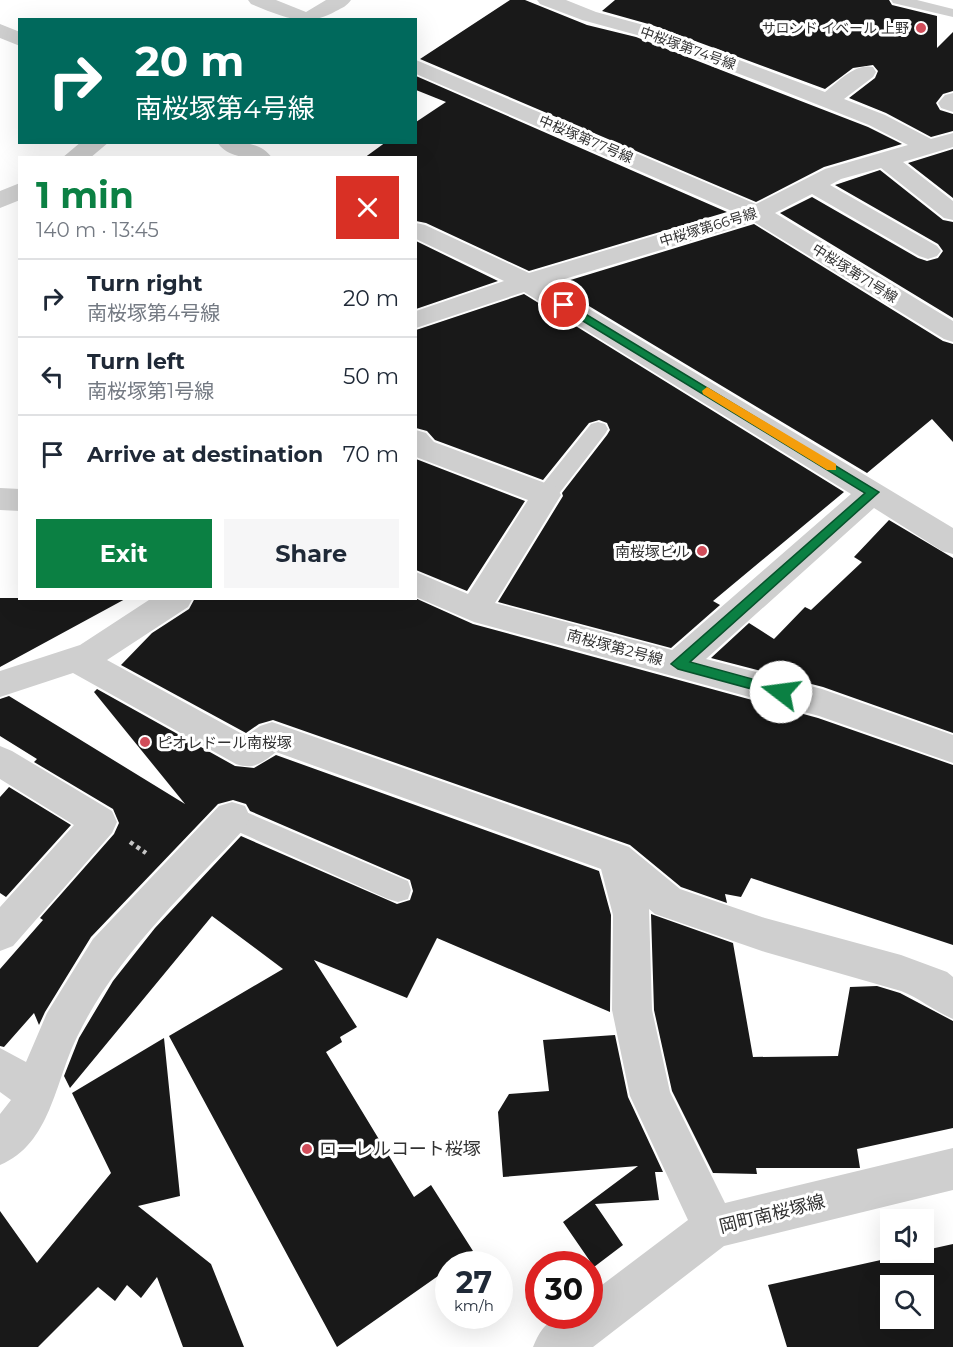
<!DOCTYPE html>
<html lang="en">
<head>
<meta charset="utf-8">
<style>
  body { margin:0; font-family:Montserrat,"Noto Sans JP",sans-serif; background:#f6f6f7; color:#1f2937; height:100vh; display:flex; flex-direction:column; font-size:22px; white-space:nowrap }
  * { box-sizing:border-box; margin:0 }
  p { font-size:20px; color:#747a83 }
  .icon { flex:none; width:33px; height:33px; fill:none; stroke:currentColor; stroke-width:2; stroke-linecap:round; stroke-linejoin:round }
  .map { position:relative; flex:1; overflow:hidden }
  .sheet { position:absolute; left:18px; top:156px; width:399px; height:444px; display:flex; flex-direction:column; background:#fff; border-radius:0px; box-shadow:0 6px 24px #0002 }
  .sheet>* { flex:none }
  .guide { position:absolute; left:18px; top:18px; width:399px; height:126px; border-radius:0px; box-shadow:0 6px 24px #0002; background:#00695c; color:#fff; overflow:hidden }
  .fabs { position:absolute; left:880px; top:1209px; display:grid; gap:12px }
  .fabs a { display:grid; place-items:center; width:54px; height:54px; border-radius:0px; background:#fff; box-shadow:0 6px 24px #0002; font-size:30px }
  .speed { position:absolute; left:435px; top:1251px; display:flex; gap:12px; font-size:30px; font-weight:700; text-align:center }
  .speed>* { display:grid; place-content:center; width:78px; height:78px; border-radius:50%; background:#fff; box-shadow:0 6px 24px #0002; line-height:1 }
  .speed small { font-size:15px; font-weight:400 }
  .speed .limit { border:9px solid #d22; background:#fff; color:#111 }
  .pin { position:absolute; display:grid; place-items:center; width:51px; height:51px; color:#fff; margin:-26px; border:3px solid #fff; border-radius:50%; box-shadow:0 2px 6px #0007 }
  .me { position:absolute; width:66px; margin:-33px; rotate:285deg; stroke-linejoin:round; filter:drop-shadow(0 0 4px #0008) }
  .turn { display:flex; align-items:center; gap:21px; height:126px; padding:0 18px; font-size:27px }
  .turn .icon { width:78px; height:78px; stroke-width:2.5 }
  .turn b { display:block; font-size:42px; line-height:51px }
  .round { display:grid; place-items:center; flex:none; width:63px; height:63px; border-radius:0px; background:#f6f6f7 }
  .head { display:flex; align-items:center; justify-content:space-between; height:102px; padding:0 18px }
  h1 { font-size:36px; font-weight:700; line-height:45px; color:#0b8043 }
  .action { display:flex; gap:12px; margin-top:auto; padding:12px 18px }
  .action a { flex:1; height:69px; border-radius:0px; background:#0b8043; color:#fff; font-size:24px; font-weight:700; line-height:69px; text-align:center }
  .action a+a { background:#f6f6f7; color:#1f2937 }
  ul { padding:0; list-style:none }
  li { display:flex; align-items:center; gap:18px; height:78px; padding:0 18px; border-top:2px solid #e0e1e3 }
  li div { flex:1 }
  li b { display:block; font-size:22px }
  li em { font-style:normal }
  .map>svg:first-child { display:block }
  .building { fill:#191919; fill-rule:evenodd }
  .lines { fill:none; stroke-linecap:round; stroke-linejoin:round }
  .path { stroke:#c6c6c6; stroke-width:4.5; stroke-dasharray:4 4; stroke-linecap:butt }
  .service { fill:#cfcfcf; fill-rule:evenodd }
  .minor { fill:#cfcfcf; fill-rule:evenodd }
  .route { fill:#0b8043; stroke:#07532c; stroke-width:1.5 }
  .slow { fill:#f59e0b }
  .poi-dot { fill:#d14d5a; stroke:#fff; stroke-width:2 }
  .labels { text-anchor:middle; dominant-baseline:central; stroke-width:6; stroke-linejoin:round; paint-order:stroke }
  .far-poi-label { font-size:14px; fill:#323232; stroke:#fff; text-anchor:end }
  .far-street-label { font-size:14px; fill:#323232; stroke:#fff }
  .poi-label { font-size:15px; fill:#323232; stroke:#fff; text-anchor:end }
  .street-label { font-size:15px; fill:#323232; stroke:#fff }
  .near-poi-label { font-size:18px; fill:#323232; stroke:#fff; text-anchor:start }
  .near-street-label { font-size:18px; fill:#323232; stroke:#fff }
</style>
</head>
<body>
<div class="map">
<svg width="953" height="1347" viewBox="0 0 953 1347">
  <rect width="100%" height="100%" fill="#fff"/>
  <path class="building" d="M510 0H525L587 25 636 37 868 127 902 144 824 167 756 202 420 59Z
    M615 0H889L892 5 937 16V48L953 32V91L943 94 936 103 940 110 953 114V131L931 137 886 113 849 98 875 78 878 71 873 65 853 68 825 89 652 25 602 11Z
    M416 76 727 212 529 271 426 223 416 221V158H364L386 142H416V122L446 102 416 90Z
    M953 149V198L908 163Z
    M880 170 943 220 953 222V318L780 213 812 197 918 258 927 261 938 258 943 251 938 244 835 185Z
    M754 224 943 341 953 344V442L932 419 867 473 554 285Z
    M416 241 498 281 416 309Z
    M524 294 844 492 713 601 720 605 671 648 498 602 563 496 562 493 607 435 610 430 607 423 599 420 589 423 543 480 435 440 427 431 416 428V330Z
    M416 459 525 501 467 591 416 570Z
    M889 520 953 558V733L823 687 711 658 749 623 774 639 805 607 811 610 862 562 854 557Z
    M0 598H127L0 667Z
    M195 598H415L473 624 818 718 953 765V945L751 878 741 897 725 894 727 903 681 887 630 845 273 720 259 724 246 733 121 665 152 633 189 609Z
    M97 689 235 766 254 768 276 755 599 871 611 915 610 1012 437 938 407 998 314 960 357 1027 340 1037 342 1042 326 1052 414 1197 431 1185 473 1251 454 1264H448V1269L337 1347 169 1036 283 969 212 916 70 1088 64 1076 79 1038 113 981 155 928 241 836 397 904 410 900 413 891 410 880 250 811 246 804 233 800 218 804 91 937 45 1012 39 1025 34 1013 4 1047 0 1046V969L43 920 40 918 114 834 119 823 113 809 34 762 37 759 0 736V699L9 696 185 804 94 692Z
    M9 787 71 825 6 897 0 893V797Z
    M651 914 733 943 753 1057 838 1056 850 987 877 986 900 993 953 1021V1128L857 1149 860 1168H756L757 1174 713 1173 672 1091 654 1010Z
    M615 1035 628 1097 663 1172H655L659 1200 595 1204 623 1245 594 1267 563 1222 638 1166 503 1177 498 1112 509 1094 549 1091 543 1040Z
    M164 1038 180 1196 138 1206 211 1264 244 1347H183L157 1277 141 1298 127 1285 115 1301 98 1287 38 1347H0V1211L37 1263 111 1173 72 1093Z
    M953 1244V1347H787L768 1285ZM891 1286H924V1318H891Z"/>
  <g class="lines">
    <path class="path" d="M130 842 146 853"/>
    <path class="service" d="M891 0H917L953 9V17L893 3Z
      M598 422 605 424 608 429 605 434 554 500 546 503 538 500 535 495 538 490 591 424Z
      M232 806 408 881 411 890 408 899 398 902 388 899 223 825 219 817 223 809Z"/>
    <path class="minor" d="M248 0H276L306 12 326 0H351C347 6 342 8 336 11 306 29 281 16 251 4Z
      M537 0H566L596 12 651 27 825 92C839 81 855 63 873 67L876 72 873 77 844 99 885 115 931 139 953 133V147L903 162 953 201V220L944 218 881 168 841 179 830 185 937 246 941 251 937 256 928 259 919 256 812 194 775 213 953 321V342L944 339 754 222 548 284 953 528V554L942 551 874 508 706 659 822 689 953 735V763L819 716 474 622 416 597V572L468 594 528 500 416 457V430L426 433 434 442 556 487 561 495 495 603 672 650 851 494 524 292 416 328V311L504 281 416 239V223L425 225 529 273 734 212 416 74V60L756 204 825 169 908 145 869 125 763 83 637 35 582 20 540 4Z
      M0 24 20 32V46L0 38Z
      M953 93V112L941 108 938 103 945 95Z
      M81 142H109L90 158H62Z
      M217 142C235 142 260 140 272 158 254 158 229 160 217 142Z
      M20 183V200L0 208V191Z
      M0 488 20 489V511L0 510Z
      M152 598H193L188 607 107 660 246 736 260 726 272 722 629 847 680 889 765 918 901 955 947 972 953 977V1019C934 1011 921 999 901 991L765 952 655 914 649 909 652 1010 670 1092 725 1203 953 1148V1190L724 1246 593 1347H533C546 1315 558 1316 590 1316V1294L688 1220 630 1096 612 1010 613 915 601 869 276 752C262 763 254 770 236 764L73 673 0 697V671L80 645Z
      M0 746 12 751 112 811 117 822 112 833 13 946 0 951V907L74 825 0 779Z
      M232 802 245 806 250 817 245 828C185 893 116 956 77 1037 55 1081 51 1144 0 1165V1114L11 1100 0 1092V1048L26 1062 47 1013 93 939 219 806Z"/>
  </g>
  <path class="route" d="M564 301 879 492 690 662 785 688 787 692 785 696 781 697 678 669 671 664 865 493 560 307V302Z"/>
  <path class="slow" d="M707 387 836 464V470H827L703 394 702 391Z"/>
  <g class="poi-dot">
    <circle cx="921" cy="28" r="6"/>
    <circle cx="702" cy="551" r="6"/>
    <circle cx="145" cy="742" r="6"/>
    <circle cx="307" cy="1149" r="6"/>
  </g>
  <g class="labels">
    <g class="far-poi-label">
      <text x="909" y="28">サロンド イベール 上野</text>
    </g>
    <g class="far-street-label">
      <text transform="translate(688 48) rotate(20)">中桜塚第74号線</text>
      <text transform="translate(586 139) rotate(23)">中桜塚第77号線</text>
      <text transform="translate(708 227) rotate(-17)">中桜塚第66号線</text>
      <text transform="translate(855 273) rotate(32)">中桜塚第71号線</text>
    </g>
    <g class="poi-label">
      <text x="690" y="551">南桜塚ビル</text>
      <text x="157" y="742" text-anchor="start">ピオレドール南桜塚</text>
    </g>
    <g class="street-label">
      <text transform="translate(615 647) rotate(15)">南桜塚第2号線</text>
    </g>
    <g class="near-poi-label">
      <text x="319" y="1149">ローレルコート桜塚</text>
    </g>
    <g class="near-street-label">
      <text transform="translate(772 1214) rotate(-14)">岡町南桜塚線</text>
    </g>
  </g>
</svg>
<div class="fabs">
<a><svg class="icon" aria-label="sound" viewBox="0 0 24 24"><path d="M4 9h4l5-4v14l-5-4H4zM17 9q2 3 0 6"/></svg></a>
<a><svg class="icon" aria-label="search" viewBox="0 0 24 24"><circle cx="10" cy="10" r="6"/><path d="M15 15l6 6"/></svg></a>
</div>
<div class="speed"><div>27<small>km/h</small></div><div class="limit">30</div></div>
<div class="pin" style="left:564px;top:305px;background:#d93025"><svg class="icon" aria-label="arrive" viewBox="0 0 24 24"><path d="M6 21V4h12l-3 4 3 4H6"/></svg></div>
<svg class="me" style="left:781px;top:692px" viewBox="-20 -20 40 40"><circle r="19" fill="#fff"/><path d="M0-13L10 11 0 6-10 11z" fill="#0b8043"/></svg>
<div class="guide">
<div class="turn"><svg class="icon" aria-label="right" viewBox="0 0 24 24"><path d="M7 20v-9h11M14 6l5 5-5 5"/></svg><div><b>20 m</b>南桜塚第4号線</div></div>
</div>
<section class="sheet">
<div class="head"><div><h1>1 min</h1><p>140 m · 13:45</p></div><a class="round" style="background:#d93025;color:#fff"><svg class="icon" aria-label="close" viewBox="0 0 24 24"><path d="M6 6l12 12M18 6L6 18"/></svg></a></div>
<ul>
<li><svg class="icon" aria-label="right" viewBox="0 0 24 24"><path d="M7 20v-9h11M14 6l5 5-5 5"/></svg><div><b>Turn right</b><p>南桜塚第4号線</p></div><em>20 m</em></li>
<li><svg class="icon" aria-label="left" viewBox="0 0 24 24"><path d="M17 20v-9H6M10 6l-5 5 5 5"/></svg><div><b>Turn left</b><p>南桜塚第1号線</p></div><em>50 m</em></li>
<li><svg class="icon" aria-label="arrive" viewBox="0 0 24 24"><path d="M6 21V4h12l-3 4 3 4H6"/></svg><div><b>Arrive at destination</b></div><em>70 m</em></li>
</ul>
<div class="action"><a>Exit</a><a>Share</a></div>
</section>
</div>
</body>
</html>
